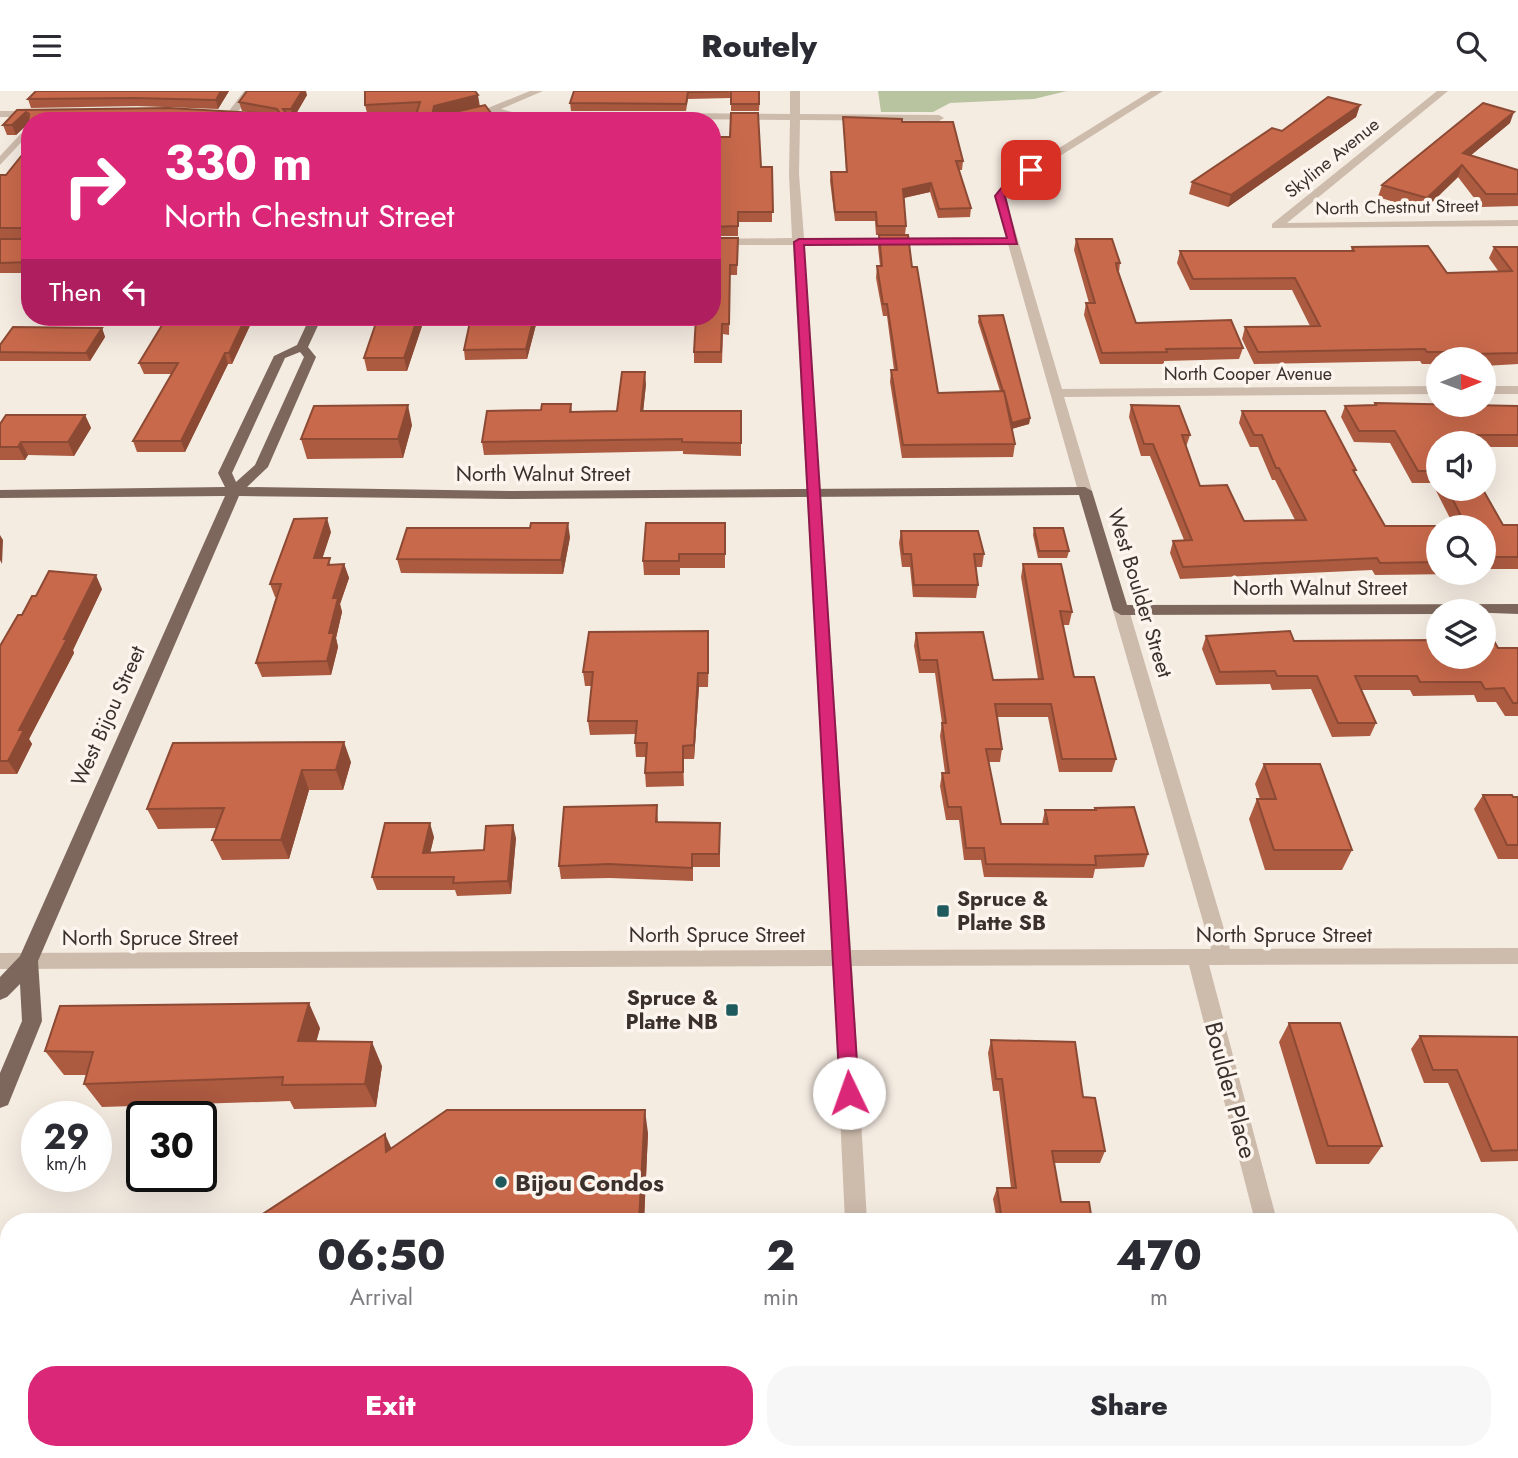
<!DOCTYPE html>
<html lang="en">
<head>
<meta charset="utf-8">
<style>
  body { margin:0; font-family:Jost,sans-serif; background:#f7f7f7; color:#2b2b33; height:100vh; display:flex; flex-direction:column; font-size:26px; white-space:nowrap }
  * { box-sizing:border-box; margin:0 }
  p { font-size:23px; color:#7c7c81 }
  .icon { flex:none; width:38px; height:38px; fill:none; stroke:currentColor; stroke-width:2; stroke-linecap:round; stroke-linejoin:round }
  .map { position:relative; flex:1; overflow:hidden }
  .drawer { position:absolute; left:0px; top:1122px; width:1519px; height:247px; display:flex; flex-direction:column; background:#fff; border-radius:28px 28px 0 0; box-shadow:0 7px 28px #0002 }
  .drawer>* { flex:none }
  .guide { position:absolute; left:21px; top:21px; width:700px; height:214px; border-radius:28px; box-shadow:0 7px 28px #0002; background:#db2777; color:#fff; overflow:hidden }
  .needle { width:46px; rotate:89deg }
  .fabs { position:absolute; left:1426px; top:256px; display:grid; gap:14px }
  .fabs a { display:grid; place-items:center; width:70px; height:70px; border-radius:50%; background:#fff; box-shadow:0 7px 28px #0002; font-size:35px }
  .speed { position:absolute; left:21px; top:1010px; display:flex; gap:14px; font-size:35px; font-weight:700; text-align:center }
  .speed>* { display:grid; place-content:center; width:91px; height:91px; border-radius:50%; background:#fff; box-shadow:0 7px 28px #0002; line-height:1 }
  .speed small { font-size:18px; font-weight:400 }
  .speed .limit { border:4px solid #111; border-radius:10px; background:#fff; color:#111 }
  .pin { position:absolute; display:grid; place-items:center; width:60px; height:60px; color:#fff; margin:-30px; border-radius:14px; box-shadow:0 4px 10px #0006 }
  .me { position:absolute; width:77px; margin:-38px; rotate:357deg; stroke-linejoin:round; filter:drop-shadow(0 0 5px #0008) }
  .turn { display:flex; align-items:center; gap:24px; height:147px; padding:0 28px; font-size:32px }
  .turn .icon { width:91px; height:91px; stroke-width:2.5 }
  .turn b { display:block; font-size:49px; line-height:60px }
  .then { display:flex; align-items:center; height:66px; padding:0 28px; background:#0003; gap:14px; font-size:26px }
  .eta { display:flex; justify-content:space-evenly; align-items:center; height:119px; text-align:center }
  .eta b { font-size:42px; font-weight:800; line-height:49px }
  .action { display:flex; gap:14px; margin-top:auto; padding:14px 28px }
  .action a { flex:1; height:80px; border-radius:28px; background:#db2777; color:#fff; font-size:28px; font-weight:800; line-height:80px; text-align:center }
  .action a+a { background:#f7f7f7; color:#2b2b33 }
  header { display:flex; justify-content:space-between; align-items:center; height:91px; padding:0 28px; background:#fff; font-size:32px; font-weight:800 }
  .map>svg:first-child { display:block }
  .green { fill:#b8c4a0 }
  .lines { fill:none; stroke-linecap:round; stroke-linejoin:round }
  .minor { fill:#cdbbac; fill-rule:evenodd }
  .major { fill:#7d675c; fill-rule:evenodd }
  .wall { fill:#ac5a40 }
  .shaded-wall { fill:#8c4a34 }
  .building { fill:#c8694b; stroke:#8c4a34; stroke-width:2 }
  .route { fill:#db2777; stroke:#8e194d; stroke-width:2 }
  .poi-dot { fill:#1f5a5e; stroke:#fbf5ee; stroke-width:2.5 }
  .labels { text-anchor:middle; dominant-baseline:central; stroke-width:7; stroke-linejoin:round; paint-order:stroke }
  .far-street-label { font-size:18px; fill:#3b302b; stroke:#fbf5ee }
  .street-label { font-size:21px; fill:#3b302b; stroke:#fbf5ee }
  .poi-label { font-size:21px; font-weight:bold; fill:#3b302b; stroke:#fbf5ee; text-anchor:start }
  .near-street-label { font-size:24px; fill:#3b302b; stroke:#fbf5ee }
  .near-poi-label { font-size:24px; font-weight:bold; fill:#3b302b; stroke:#fbf5ee; text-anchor:start }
</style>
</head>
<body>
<header><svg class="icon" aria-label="menu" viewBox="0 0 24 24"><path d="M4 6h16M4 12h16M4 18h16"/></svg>Routely<svg class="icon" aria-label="search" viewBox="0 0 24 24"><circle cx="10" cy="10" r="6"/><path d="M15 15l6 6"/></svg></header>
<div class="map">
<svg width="1518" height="1367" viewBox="0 0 1518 1367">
  <rect width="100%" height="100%" fill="#f4ebe1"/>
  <path class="green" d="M878 0H1067L1034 8 950 12 933 21H881Z"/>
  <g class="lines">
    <path class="minor" d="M244 0H254L234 26H228L226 24Z
      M530 0H543L501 18 512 21 588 22 593 25 588 28 512 27 491 22 456 30H437L488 17Z
      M790 0H800V23L939 24 944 27 939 30 800 29 799 83 804 147H1006L995 105 1006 90 1151 0H1163L1014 94 1005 105 1062 298 1438 295V303L1064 306 1092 400 1085 404 1078 400 1008 153 804 154 851 859 1211 858 1113 519 1121 514 1129 519 1230 858 1518 857V873L1209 874 1277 1130H1255L1189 874 852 875 867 1130H845L833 875 0 878V862L832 859 793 154H712V148L792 147 789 83 790 29 661 28 656 25 661 22 790 23Z
      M1437 0H1448L1287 132 1518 129V135L1272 137V133Z
      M0 20H36L41 23 36 26H0Z
      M30 33V42L0 74V65Z
      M1484 295H1518V303H1484Z
      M854 1360H880L881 1367H855Z
      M1314 1360H1340L1342 1367H1316Z"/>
    <path class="major" d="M310 226H322L308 256 316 266 268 376 247 396 512 400 1085 396 1092 400 1127 514 1518 513V523L1438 520V523L1121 524 1113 519 1079 404 512 408 239 405 38 870 42 930 8 1014 0 1017V982L22 930 20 893 7 906 0 909V886L20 865 225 405 0 407V399L225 396 218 382 274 265 297 254ZM300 261 304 266 255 374 236 391 232 382 285 267Z"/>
  </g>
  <path class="wall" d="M229 0 218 18 137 15 31 17 28 8Z
    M365 0 480 15 497 30H417L416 24 368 26 365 14Z
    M574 0H760L759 20H731V7L688 8 686 20H571L570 12Z
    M307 4 293 28 30 30V39L28 32 16 44H7L3 34 17 19 248 21 242 20 239 11Z
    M1360 14 1356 26 1228 116 1189 103 1192 91 1282 40Z
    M843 26 902 31 963 70 962 79H959L971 117 970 126 938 127 930 101 904 107 906 135 905 144 938 302 1000 300 978 231 979 225 1030 327 1029 333 1012 338 1015 353 1013 366 902 367 890 291 891 279H894L887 225H883L876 187 877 175H880L878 156 879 144H897H876L875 130H835L830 90 831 81H846Z
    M1510 32 1470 65 1518 79V115L1481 116 1458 86 1423 120 1378 106 1382 94Z
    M712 46 761 76H772V131H738V145H712Z
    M30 54V182H0V148H26V147H0V84H6Z
    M738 147 737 184H730L729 244 723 243 722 272H694V261Z
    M1076 148 1120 172 1119 181 1136 232 1243 257 1239 268 1164 270V273H1100L1084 224 1086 212H1089L1074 159Z
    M1352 156 1447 182 1499 181 1489 167 1494 156H1518V273L1484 275V268H1438V273H1422L1420 270 1254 273 1242 248 1245 236 1310 235 1292 199H1190L1177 172 1180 160H1351Z
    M254 226 232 273H228L185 361H137L133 350 172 283H144L139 272Z
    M425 226 407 280H367L364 267Z
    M471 226H538L527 268 465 269 464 259Z
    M102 237 105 246 90 270H0V254Z
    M646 293 643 320H741V365L683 363V360L484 364 482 351 541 319 571 313 572 321 617 320Z
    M1375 312 1518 315V356H1484V352H1438V397H1482L1503 434H1518V478H1484V436H1438V481H1460V483L1375 484 1372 479 1180 488 1170 462 1173 450 1184 449 1150 365H1141L1129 326 1131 314 1190 344 1186 356 1200 395 1244 430 1295 429 1275 389H1272L1258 356H1250L1239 332 1242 320 1356 379 1355 381 1385 435H1454L1432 392H1412L1390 352 1354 351 1341 326 1345 315 1374 314Z
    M85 324 91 337 74 365 28 364 25 369H0V333Z
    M412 334 403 367 307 368 301 348Z
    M725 432V477H680V484H644L643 470Z
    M530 437 570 446 563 483 401 482 397 468Z
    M1034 437 1069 460 1067 467H1038L1033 444Z
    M901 440 984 463 982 476H976L978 494 976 507 913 506 910 476H902L899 452Z
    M331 441 322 467 332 474 344 473 349 487 340 513 342 521 336 547 338 556 331 584 262 586 256 572 276 506H275L270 493Z
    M1023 473 1072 521 1069 534H1062L1074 586 1116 668 1112 681H1059L1048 626H997L1002 658 1000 671H988L1001 733H1042L1045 719H1094L1095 717 1148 763 1144 776 1095 778 1093 787 984 786 981 769H964L959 729H946L940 695 942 682H945L940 645 942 632 935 582H919L914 555 916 542 993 589 1038 588 1021 486Z
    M102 498 73 559 74 562 29 648 32 653 17 683H0V555L22 524Z
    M1206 545 1294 550 1518 557V625H1505L1496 611H1477L1474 604 1413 605 1410 599H1361L1376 632 1370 645 1332 646 1311 598 1272 599 1270 593 1216 594 1202 558Z
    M709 553 708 596H699L694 668H683L684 695 646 696 645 682 646 666H636L635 652 636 643 590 644 588 630 592 595H585L583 581Z
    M173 652 351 671 343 699H309L289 768 222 769 212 749 216 737 158 738 147 718Z
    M1264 673 1352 759 1342 779H1265L1249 728 1257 708H1260L1255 693Z
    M1483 704 1518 706V768H1498L1474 718Z
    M657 714 658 731 720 732V776H693V790L610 787 561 788 559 775Z
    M434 746 430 762 484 759 516 747 511 803 457 805 455 799H377L372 786Z
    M1289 932 1382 1055 1369 1073H1316L1279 951Z
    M320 937 316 951 382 975 376 1016 294 1018 290 1010 102 1016 84 993 87 984H64L45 960Z
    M1420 945 1518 946V1070L1481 1071 1448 992H1424L1411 958Z
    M991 949 1083 1006 1105 1060 1100 1072H1054L1061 1111 1092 1130H997L993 1108 997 1097H1011L999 1000H993L988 962Z
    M648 1042 644 1130H252L391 1057Z
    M0 1227H9V1360H285L278 1367H0Z
    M1241 1360H1295L1291 1364 1241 1363Z
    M1425 1360H1498L1500 1367H1427Z"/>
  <path class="shaded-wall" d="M221 0H229L218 18 216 9Z
    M302 0H306L307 4 293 28 291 18Z
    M478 4 480 16 436 28 433 20 434 15Z
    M1360 14 1356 26 1228 116 1231 104Z
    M26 21 30 31 16 44 12 34Z
    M1514 21 1510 32 1459 74 1463 62Z
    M1462 74 1458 86 1423 120 1427 107Z
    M931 92 930 101 903 107V98Z
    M246 226H254L232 273 229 262Z
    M418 226H425L407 280 404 267Z
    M534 226H538L527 268 526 258Z
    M102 237 105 246 90 270 86 262Z
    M225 262 228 273 185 361 181 350Z
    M645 281 646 293 642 332 641 320Z
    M408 314 412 334 403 367 398 348Z
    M85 324 91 337 74 365 68 351Z
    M1030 327 1029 333 1011 338 1012 332Z
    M21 351 28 364 25 369 18 356Z
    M327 427 331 441 318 481 314 467Z
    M568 432 570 446 563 483 561 469Z
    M0 444 3 449 2 473 0 469Z
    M344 473 349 487 340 513 342 521 336 547 338 556 331 584 327 570 333 507Z
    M96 484 102 498 73 559 74 562 29 648 32 653 17 683 8 670 19 639Z
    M698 582 699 596 694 668V654Z
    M344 651 351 671 343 699 336 679Z
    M302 679 309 699 289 768 281 749Z
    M430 732 434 746 427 775 423 762Z
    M513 734 516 747 511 803 508 790Z
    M309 912 320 937 310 974 298 950Z
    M372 951 382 975 376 1016 365 993Z
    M645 1019 648 1042 644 1130H639Z
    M385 1043 395 1065 386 1061Z
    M254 1360H285L278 1367H247Z
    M628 1360H633V1367H628Z"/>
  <path class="building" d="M36 0H221L216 9 134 7 28 8Z
    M247 0H302L291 18H283L288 24 284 30H30V34H28L29 23 26 21 12 34H3L17 19 169 17 276 23 279 21 277 18 239 11Z
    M365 0H475L478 4 434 15 433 20 455 21 485 14 497 30H421L436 26 416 24 420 11 365 14Z
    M574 0H729L688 1 686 13 570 12Z
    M731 0H759V13H731Z
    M1328 6 1360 14 1231 104 1192 91 1272 37 1282 40Z
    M1483 12 1514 21 1463 62 1518 79V103H1486L1462 74 1427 107 1382 94Z
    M567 22H684L683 30H565Z
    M731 22H758L761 76H772L773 121H738V135L712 136V46H730Z
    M843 26 902 28V31H953L963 70H956L971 117 939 118 931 92 903 98 906 135H877L876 121H835L831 81H847Z
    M30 54V171L0 172V148H26L28 140 26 137H0V84H6Z
    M879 144H908L912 176H917L938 302 1004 300 1015 353 903 354 891 279H897L887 213H883L877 175H882Z
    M712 147H738L737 174H730L729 233H722L721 261H694L696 226H712Z
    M1076 148H1112L1120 172H1116L1117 178 1136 232 1231 229 1243 257 1166 258 1167 261 1102 262 1086 212H1095Z
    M1428 155 1447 182 1512 180 1494 156H1518V262L1472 263 1470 261H1427L1425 258 1258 261 1245 236 1320 235 1295 187 1193 188 1180 160H1354L1352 156Z
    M1003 224 1030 327 1012 332 1004 300H1003L979 225Z
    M167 226H246L229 262H225L181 350H133L178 272H139Z
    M378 226H418L404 267H364Z
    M471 226H534L526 258 464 259Z
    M13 236 102 237 86 262 0 261V254Z
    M622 281H645L641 320H741V352L682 351V348L482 351 487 320 541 319 542 313H571L570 321 617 320Z
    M1375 312 1518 315V344H1470L1475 352H1438V382V380H1418L1395 340H1359L1345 315 1376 314Z
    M408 314 398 348H301L314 315Z
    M1131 314 1179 315 1190 344H1182L1200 395 1227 394 1244 430 1306 429 1279 377H1276L1262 344H1254L1242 320H1325L1356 379H1353L1385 435H1466L1447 397H1482L1503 434H1518V466H1484V436H1438V471L1380 472 1377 467 1183 476 1173 450 1192 449 1153 353H1144Z
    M6 324H85L68 351H21L18 356H0V333Z
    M327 427 314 467H330L328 474 344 473 333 507H338L329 542H334L327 570 256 572 281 493H270L294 428Z
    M531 432H568L561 469 397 468 407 437H530Z
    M646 432H725V463H679V470H643Z
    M1034 437H1063L1069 460H1039Z
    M901 440H978L984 463H974L978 494H914L911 463H903Z
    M1023 473H1061L1072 521 1060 520 1074 586H1094L1116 668H1062L1051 613H995L1002 658H986L1001 733H1048L1045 719H1096L1095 717 1134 716 1148 763 1095 765 1096 774 986 773 984 757H966L961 716H948L942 682H949L942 632H946L937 569H920L916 542 983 541 993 589 1043 588Z
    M49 480 96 484 64 548H67L19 639H24L8 670H0V555L18 524H22L32 505H36Z
    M708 540V582H698L694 654 683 655V681L645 682 647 652H635L637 630H588L593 581H583L589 541Z
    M1290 540 1294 550 1438 549V565H1484V543H1490L1498 557H1518V612H1513L1504 597 1485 598 1481 591H1420L1417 585H1355L1376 632H1338L1317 585H1277L1275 580 1220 581 1206 545Z
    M344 651 336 679H302L281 749H212L224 717 147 718 173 652Z
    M1264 673H1320L1352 759H1274L1257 708H1276Z
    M1483 704H1512L1513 706H1518V754H1507Z
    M657 714 656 731 720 732 719 763H692V777L609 773 559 775 564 716Z
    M385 732H430L423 762 484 759 486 735 513 734 508 790 453 792 454 786H372Z
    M309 912 298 950 372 951 365 993 282 994 283 986 84 993 93 961 45 960 60 915Z
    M1289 932H1340L1382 1055H1328Z
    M1420 945 1518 946V1059L1492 1060 1457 979H1433Z
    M991 949 1075 951 1083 1006 1095 1007 1105 1060H1052L1061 1111H1089L1092 1130H1002L997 1097H1016L1002 988H996Z
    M447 1019H645L639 1130H523L524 1124 347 1126 346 1130H252L385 1043 386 1061Z
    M0 1227H9V1359H0Z
    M14 1360H254L247 1367H12Z
    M498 1360H628V1367H498Z
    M1438 1360H1498L1500 1367H1441Z"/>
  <path class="route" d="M1031 76 1034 77V81L1013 94 1005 105 1017 153 804 154 859 1002 856 1008 849 1010 842 1008 840 1002 794 151 799 148 1007 147 995 105 1007 90Z"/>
  <g class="poi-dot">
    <rect x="936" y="813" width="14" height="14" rx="3.5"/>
    <rect x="725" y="912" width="14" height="14" rx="3.5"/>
    <circle cx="501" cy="1091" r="7"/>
  </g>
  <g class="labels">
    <g class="far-street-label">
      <text transform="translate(1332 67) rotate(-39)">Skyline Avenue</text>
      <text transform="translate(1397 116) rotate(-1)">North Chestnut Street</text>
      <text x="1248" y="283">North Cooper Avenue</text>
    </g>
    <g class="street-label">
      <text x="543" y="383">North Walnut Street</text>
      <text x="1320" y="497">North Walnut Street</text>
      <text transform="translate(1140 502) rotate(73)">West Boulder Street</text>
      <text transform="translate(108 625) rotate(-66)">West Bijou Street</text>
      <text x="717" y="844">North Spruce Street</text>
      <text x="1284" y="844">North Spruce Street</text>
      <text x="150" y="847">North Spruce Street</text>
    </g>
    <g class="poi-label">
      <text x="957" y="808">Spruce &amp;<tspan x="957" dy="24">Platte SB</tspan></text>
      <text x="718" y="907" text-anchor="end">Spruce &amp;<tspan x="718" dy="24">Platte NB</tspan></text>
    </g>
    <g class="near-street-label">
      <text transform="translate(1231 999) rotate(75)">Boulder Place</text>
    </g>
    <g class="near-poi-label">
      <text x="515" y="1091">Bijou Condos</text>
    </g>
  </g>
</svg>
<div class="fabs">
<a><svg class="needle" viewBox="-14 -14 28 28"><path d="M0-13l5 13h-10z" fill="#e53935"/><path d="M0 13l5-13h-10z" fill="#7c7c81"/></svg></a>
<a><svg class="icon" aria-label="sound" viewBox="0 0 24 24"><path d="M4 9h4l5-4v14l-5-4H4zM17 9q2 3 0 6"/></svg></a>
<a><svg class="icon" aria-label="search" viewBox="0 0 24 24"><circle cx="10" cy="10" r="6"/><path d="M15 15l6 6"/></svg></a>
<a><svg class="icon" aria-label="layers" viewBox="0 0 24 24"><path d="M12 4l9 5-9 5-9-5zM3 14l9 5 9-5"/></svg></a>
</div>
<div class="speed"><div>29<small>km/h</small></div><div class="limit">30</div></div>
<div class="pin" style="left:1031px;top:79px;background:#d93025"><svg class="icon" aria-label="arrive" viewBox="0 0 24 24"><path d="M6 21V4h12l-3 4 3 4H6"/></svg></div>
<svg class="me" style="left:849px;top:1002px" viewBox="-20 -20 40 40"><circle r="19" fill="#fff"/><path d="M0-13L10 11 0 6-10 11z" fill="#db2777"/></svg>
<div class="guide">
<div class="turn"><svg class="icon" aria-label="right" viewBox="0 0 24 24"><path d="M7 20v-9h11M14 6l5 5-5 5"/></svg><div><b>330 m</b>North Chestnut Street</div></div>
<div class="then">Then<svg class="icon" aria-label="left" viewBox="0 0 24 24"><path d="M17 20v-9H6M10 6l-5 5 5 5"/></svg></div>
</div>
<section class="drawer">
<div class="eta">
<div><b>06:50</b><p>Arrival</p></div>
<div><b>2</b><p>min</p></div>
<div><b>470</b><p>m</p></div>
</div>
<div class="action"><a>Exit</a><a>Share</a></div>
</section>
</div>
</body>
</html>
